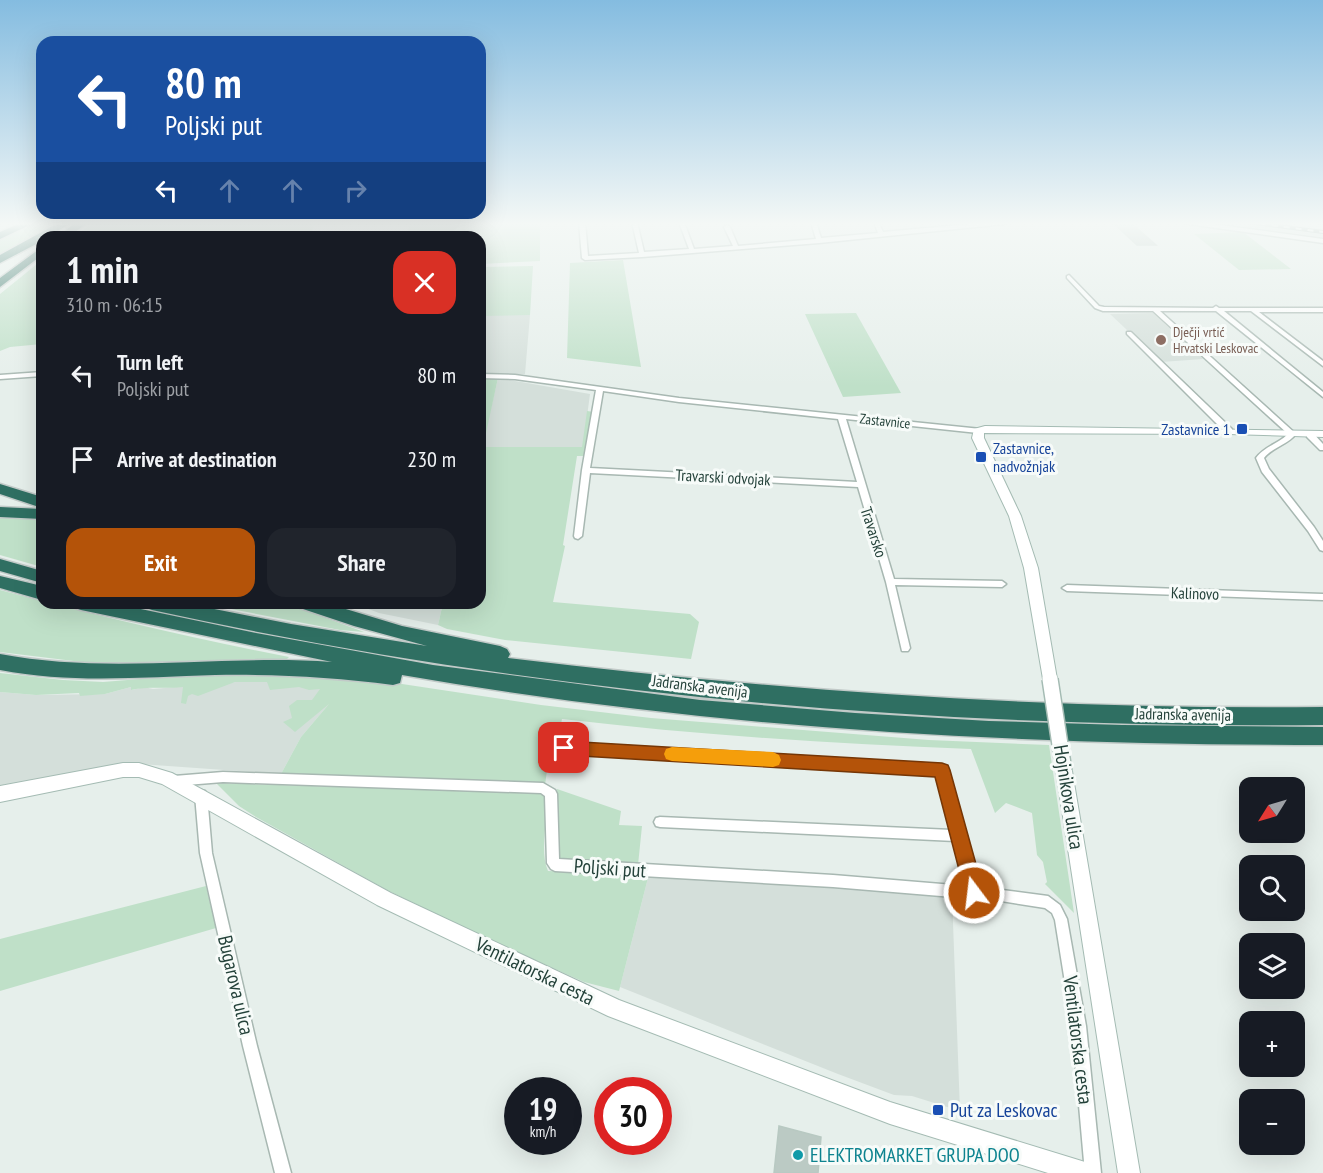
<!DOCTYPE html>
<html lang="en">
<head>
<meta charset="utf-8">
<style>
  body { margin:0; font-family:"PT Sans Narrow",sans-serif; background:#20242c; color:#f1f3f6; height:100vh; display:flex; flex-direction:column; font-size:22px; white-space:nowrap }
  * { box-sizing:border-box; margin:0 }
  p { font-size:20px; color:#9ea1a6 }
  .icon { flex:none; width:33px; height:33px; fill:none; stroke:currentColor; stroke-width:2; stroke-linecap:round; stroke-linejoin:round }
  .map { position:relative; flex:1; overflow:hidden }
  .panel { position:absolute; left:36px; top:231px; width:450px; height:378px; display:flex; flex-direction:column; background:#171b24; border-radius:18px; box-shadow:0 6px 24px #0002 }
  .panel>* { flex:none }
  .guide { position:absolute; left:36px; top:36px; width:450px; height:183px; border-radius:18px; box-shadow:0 6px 24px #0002; background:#1a4fa0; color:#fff; overflow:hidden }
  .needle { width:39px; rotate:233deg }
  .fabs { position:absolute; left:1239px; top:777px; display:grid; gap:12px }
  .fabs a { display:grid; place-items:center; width:66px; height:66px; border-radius:12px; background:#171b24; box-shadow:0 6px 24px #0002; font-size:30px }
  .speed { position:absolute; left:504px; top:1077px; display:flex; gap:12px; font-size:30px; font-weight:700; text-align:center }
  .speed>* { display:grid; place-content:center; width:78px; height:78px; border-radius:50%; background:#171b24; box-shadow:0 6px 24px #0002; line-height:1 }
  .speed small { font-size:15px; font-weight:400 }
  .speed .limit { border:9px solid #d22; background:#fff; color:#111 }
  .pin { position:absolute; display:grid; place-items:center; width:51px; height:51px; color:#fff; margin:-26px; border-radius:12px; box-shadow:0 3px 9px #0006 }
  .me { position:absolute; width:66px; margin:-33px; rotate:345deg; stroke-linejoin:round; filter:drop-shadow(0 0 4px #0008) }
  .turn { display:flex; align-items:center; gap:21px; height:126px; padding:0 30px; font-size:27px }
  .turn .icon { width:78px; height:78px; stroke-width:2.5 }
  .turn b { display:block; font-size:42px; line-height:51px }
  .lanes { display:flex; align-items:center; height:57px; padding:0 30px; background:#0003; justify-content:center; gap:30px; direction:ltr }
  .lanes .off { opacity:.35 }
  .round { display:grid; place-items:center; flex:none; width:63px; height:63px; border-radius:18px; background:#20242c }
  .headline { display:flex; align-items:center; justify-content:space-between; height:102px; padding:0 30px }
  h1 { font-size:36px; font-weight:600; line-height:45px }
  .action { display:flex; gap:12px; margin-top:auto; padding:12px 30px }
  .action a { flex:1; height:69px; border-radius:18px; background:#b45309; color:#fff; font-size:24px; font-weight:600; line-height:69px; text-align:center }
  .action a+a { background:#20242c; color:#f1f3f6 }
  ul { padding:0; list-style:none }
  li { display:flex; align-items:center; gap:18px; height:84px; padding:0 30px }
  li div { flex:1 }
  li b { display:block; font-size:22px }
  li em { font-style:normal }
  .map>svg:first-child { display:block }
  .built { fill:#d4dfda }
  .green { fill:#bfe0c8 }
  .building { fill:#bbcac4; stroke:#b8c9c2; stroke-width:1.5 }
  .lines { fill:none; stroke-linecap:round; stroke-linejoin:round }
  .minor-casing { stroke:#a8b8b2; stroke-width:3 }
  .secondary-casing { stroke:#a4bbb3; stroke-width:2 }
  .motorway-casing { stroke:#c2cac8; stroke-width:3 }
  .minor { fill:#fff; fill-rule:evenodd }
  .secondary { fill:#fff; fill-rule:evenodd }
  .motorway { fill:#2f6f62; fill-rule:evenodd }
  .rail-casing { stroke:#5f7d75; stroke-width:4 }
  .rail { stroke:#f7fbf9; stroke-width:2; stroke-dasharray:6; stroke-linecap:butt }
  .secondary-bridge-casing { stroke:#a4bbb3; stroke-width:18; stroke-linecap:butt }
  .secondary-bridge { stroke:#fff; stroke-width:15 }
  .route { fill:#b45309; stroke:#753606; stroke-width:1.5 }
  .slow { fill:#f59e0b }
  .education-dot { fill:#8d6e63; stroke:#f7fbf9; stroke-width:2 }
  .transit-dot { fill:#1a4fb4; stroke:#f7fbf9; stroke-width:2 }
  .culture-dot { fill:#0f9aa8; stroke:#f7fbf9; stroke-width:2 }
  .labels { text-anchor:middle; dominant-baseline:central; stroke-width:6; stroke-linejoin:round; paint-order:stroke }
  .far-education-label { font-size:14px; fill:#785e54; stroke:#f7fbf9; text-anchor:start }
  .far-street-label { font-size:14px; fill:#24423a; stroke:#f7fbf9 }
  .transit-label { font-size:16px; fill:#164399; stroke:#f7fbf9; text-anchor:end }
  .street-label { font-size:16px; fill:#24423a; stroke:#f7fbf9 }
  .near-street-label { font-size:20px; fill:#24423a; stroke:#f7fbf9 }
  .near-transit-label { font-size:20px; fill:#164399; stroke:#f7fbf9; text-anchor:start }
  .near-culture-label { font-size:20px; fill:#0d838f; stroke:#f7fbf9; text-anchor:start }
</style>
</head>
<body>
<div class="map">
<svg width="1323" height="1173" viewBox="0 0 1323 1173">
  <rect width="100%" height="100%" fill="#e6efeb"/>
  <path class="built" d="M1214 222H1270L1305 227 1323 229V237Z
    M1153 313 1203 359 1161 362 1110 314Z
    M480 315H530L525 374H480Z
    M498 378 590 394 583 447H482Z
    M353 603H443L438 625 379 613Z
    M248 681 314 683 335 697 301 737 281 774 126 763 0 790V692L36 695 105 694 131 687 132 690 144 687 153 689Z
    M649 874 952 896 960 1111 912 1096 894 1095 838 1074 620 987Z"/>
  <path class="green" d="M34 222H62L0 256V238Z
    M95 222H315L310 237H73Z
    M430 222H540V261L480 264V237H406L410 223Z
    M1243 232 1291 269 1239 270 1194 234Z
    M42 260V344L10 347 0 351V294Z
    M623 260 641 367 567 358 570 263Z
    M533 266 530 315 480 316 483 267Z
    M856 313 901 393 843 397 805 314Z
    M498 378 483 447H582L587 411 594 412 586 456H577L563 545 565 546 553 602 690 614 699 622 691 659 505 640 447 629 438 625 443 603H480V379Z
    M0 516 42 518V567L0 555Z
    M0 590C94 615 192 638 289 657L287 659 90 663 0 652Z
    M111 603H129L198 618 532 675 1323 724V728C1180 726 1037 725 894 716 630 699 369 659 111 603Z
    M200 603H285L364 632 340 630Z
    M226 672 349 676 541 705 651 718 929 740 1049 745 1074 913 1045 884 1047 882 1043 862 1037 855 1032 813 1006 803 995 813 971 749C834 744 698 735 562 719L559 735H552L545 785 518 781 407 780 281 774 301 737 329 704 295 732 283 722 292 718 289 706 297 700H312L320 689 309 690 299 687 270 690 267 682H235L198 696 192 694 188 696 186 704 181 703 183 687C166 689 148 686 131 690V687L105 694 80 696 79 693 36 695 0 692V673L63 680 103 682Z
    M216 783 543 793C551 818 538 847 548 871L649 874 619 991 584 982 477 934 387 890 256 817 239 806Z
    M557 789 621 811 619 825 642 826 638 865 559 861Z
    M206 886 216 928 0 991V939Z"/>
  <path class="building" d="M1112 222H1130L1156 245H1137Z
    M779 1126 821 1137 818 1173H774Z"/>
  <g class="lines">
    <defs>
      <path id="minor" d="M579 222H585L588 256 639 253 632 222H637L644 252 689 249 679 222H684L694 249 733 246 724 227 727 225 730 227 738 246 816 239 811 222H816L821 238 878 233 874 222H878L883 232 992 222H1008L1005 224 819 243 642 257 585 260 582 258Z
        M1185 222H1197L1323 239V243L1188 224Z
        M1317 222H1323V224L1318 223Z
        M1069 275 1099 306 1104 307 1213 308 1216 306 1219 308H1323V312H1259L1323 361V366L1251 311H1224L1323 392V397L1216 311H1160L1296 434C1287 445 1273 447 1264 458L1269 469 1314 527 1323 541V551L1320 550 1308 531 1262 472 1256 458C1265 446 1278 444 1288 434L1153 311H1103L1095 308 1067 278V276Z
        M1127 332H1131L1232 429V433H1226L1127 334Z
        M42 372V376L0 379V375Z
        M480 374 515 375 679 398 981 429V433H978L846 419 894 579 1002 581 1006 584 1002 587 895 585 910 648 908 651H902L886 582 858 487 590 473 582 536 578 539 575 538 574 536 582 470 596 390 515 379 480 378ZM603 391 679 402 838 419 857 482 590 468Z
        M1307 433H1313L1323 444V450H1320L1307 437Z
        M1067 585 1323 594V600L1067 591 1062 588Z
        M564 743 942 765 946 767 979 887 1048 896 1060 905 1067 919 1086 1026 1101 1173H1085L1072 1026 1055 920 1052 913 1045 908 1001 901 833 887 555 871 551 869 547 863 545 796 541 793 223 782 174 786 170 784 168 781 170 778 174 776 223 772 543 783 555 790 557 794 559 859 833 875 966 886 955 841 660 827 656 826 654 822 656 818 660 817 952 830 938 775 564 753 560 751 559 748 560 745Z
        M201 790 205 791 207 795 212 853 257 1046 291 1173H275L243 1046 200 853 195 795 197 791Z"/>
      <path id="secondary" d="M985 426 1323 431V437L1229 434 984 433V438L1021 516 1038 568 1057 679 1055 683 1050 685 1045 683 1043 679 1024 568 1009 516 972 438 974 429Z
        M123 763H139L172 773 391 893 619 1000 890 1102 1085 1162 1093 1165 1096 1173H1048L890 1124 608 1016 377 905 162 784 139 777H123L0 802V786Z
        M1064 764 1070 766 1072 771 1140 1173H1118L1056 771 1058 766Z"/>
      <path id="motorway" d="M23 222H36L0 239V232Z
        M60 222H72L48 237H42V241L0 263V255Z
        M77 222H89L68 237H56Z
        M42 247V255L0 287V278Z
        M0 484 42 497V508L0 494Z
        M0 507 42 509V519L0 517Z
        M0 559 42 571V583L0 571Z
        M0 576 42 586V600L0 588Z
        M72 603H112L256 633 433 665 700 700 855 713 989 721 1122 725 1323 727V745C1014 745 706 728 402 675L400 683 393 685C334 677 275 674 215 675 142 677 72 684 0 670V654C110 675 222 654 332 662L81 610 75 608Z
        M143 603H184L291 624 427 646 354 626 300 608 297 603H326L402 626 500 646 507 649 510 654 508 658C779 691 1050 710 1323 707V725C931 729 535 694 152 610L146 608Z"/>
    </defs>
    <use href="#minor" class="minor-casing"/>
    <use href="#secondary" class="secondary-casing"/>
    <use href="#motorway" class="motorway-casing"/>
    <use href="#minor" class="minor"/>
    <use href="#secondary" class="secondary"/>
    <use href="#motorway" class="motorway"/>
    <defs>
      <path id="rail" d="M1248 222 1323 232"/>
    </defs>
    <use href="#rail" class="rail-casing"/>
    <use href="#rail" class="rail"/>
    <defs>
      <path id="secondary-bridge" d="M1050 679 1064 771"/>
    </defs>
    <use href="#secondary-bridge" class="secondary-bridge-casing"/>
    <use href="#secondary-bridge" class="secondary-bridge"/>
  </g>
  <linearGradient id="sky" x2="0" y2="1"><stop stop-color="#84bce0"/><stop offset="0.58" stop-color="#f4f8f6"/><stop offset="1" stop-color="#f4f8f6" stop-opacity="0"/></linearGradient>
  <rect width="1323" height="386" fill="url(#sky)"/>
  <path class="route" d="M564 741 942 763 948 765 950 770 984 893 981 899 974 902 968 899 965 893 935 777 564 755 559 753 556 748 559 743Z"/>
  <path class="slow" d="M672 747 773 752 779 755 781 760 779 765 773 767 672 761 666 759 664 754 666 749Z"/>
  <circle class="education-dot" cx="1161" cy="340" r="6"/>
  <g class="transit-dot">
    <rect x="1236" y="423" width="12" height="12" rx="3"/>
    <rect x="975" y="451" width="12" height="12" rx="3"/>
    <rect x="932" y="1104" width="12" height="12" rx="3"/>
  </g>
  <circle class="culture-dot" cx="798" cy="1155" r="6"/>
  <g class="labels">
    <g class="far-education-label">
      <text x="1173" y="332">Dječji vrtić<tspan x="1173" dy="16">Hrvatski Leskovac</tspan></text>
    </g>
    <g class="far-street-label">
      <text transform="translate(885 421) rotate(6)">Zastavnice</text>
    </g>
    <g class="transit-label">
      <text x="1230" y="429">Zastavnice 1</text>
      <text x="993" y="448" text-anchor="start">Zastavnice,<tspan x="993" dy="18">nadvožnjak</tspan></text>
    </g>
    <g class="street-label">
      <text transform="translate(723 477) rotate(3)">Travarski odvojak</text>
      <text transform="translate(874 532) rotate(72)">Travarsko</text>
      <text transform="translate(1195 593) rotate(2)">Kalinovo</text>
      <text transform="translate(700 686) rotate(7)">Jadranska avenija</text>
      <text transform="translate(1183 714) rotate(1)">Jadranska avenija</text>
    </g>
    <g class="near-street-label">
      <text transform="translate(1069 797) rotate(81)">Hojnikova ulica</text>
      <text transform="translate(610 868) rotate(4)">Poljski put</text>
      <text transform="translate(535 971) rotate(26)">Ventilatorska cesta</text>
      <text transform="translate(236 985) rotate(77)">Bugarova ulica</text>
      <text transform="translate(1078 1040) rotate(83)">Ventilatorska cesta</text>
    </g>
    <g class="near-transit-label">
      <text x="950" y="1110">Put za Leskovac</text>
    </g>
    <g class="near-culture-label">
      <text x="810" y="1155">ELEKTROMARKET GRUPA DOO</text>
    </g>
  </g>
</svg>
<div class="fabs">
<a><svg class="needle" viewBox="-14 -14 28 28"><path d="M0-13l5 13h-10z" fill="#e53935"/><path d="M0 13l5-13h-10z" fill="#9ea1a6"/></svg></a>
<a><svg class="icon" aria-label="search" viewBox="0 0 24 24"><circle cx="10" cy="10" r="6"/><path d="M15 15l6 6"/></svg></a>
<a><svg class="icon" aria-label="layers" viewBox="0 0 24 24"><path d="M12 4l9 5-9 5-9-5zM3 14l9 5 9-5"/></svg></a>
<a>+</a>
<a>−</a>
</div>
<div class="speed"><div>19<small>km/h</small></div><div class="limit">30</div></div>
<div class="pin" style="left:564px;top:748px;background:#d93025"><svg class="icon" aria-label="arrive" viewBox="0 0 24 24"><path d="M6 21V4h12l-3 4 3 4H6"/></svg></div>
<svg class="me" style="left:974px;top:893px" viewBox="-20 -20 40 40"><circle r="17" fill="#b45309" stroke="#fff" stroke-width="3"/><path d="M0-11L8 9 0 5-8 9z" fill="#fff"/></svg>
<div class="guide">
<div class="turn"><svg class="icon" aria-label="left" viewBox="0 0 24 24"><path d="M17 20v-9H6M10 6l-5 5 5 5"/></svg><div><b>80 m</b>Poljski put</div></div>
<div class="lanes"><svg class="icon" aria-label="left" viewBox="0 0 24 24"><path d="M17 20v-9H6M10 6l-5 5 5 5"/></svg><svg class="icon off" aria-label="ahead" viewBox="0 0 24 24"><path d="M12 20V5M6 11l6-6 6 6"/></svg><svg class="icon off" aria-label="ahead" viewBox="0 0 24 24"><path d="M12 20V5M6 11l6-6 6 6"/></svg><svg class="icon off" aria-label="right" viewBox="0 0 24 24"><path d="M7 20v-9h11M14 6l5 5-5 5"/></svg></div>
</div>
<section class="panel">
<div class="headline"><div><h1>1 min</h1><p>310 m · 06:15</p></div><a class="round" style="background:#d93025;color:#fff"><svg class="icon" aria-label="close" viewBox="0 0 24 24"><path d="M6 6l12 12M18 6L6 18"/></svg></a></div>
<ul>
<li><svg class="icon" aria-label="left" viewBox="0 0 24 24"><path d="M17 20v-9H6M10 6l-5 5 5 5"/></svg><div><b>Turn left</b><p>Poljski put</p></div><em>80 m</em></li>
<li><svg class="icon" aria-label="arrive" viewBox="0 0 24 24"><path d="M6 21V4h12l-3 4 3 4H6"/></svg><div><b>Arrive at destination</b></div><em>230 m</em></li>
</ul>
<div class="action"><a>Exit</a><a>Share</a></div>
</section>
</div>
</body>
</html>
